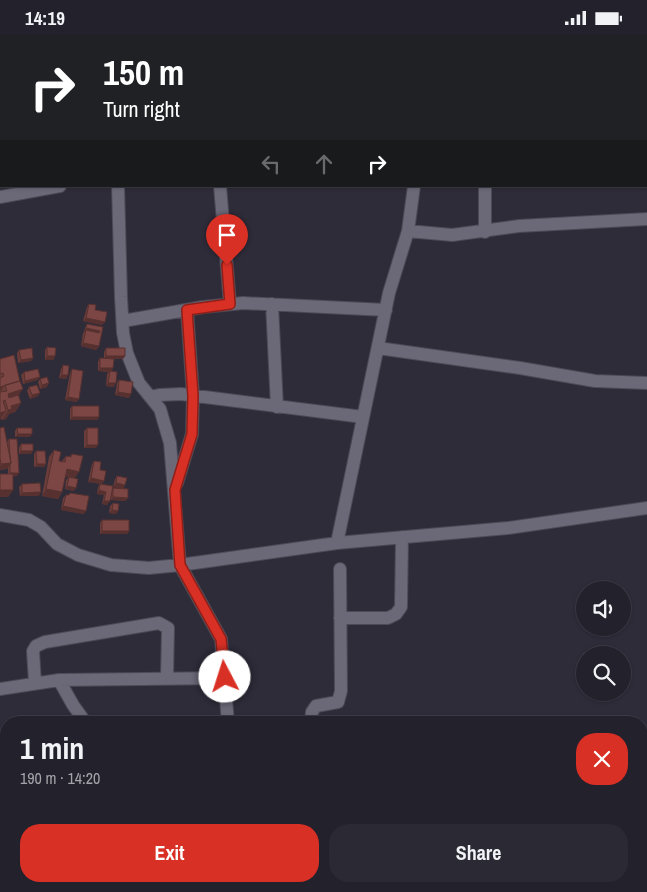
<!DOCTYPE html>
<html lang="en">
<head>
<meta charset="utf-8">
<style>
  body { margin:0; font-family:"Archivo Narrow",sans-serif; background:#2b2934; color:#f1f3f6; height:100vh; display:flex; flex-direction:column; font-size:19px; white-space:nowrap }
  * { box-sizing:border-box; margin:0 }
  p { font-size:16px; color:#a3a3a9 }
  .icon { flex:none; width:28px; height:28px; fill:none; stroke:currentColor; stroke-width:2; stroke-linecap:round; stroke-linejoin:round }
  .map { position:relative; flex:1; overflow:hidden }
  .drawer { position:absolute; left:0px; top:681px; width:648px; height:176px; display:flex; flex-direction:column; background:#23212c; border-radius:20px 20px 0 0; box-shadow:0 1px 4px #0004,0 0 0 1px #403e48 }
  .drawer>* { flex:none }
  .banner { position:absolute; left:0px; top:0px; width:648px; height:152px; box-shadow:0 1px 4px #0004,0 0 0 1px #403e48; background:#202124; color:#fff; overflow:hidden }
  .fabs { position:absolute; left:576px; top:546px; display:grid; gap:10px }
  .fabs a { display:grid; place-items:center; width:55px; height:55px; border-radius:50%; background:#23212c; box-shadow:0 1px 4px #0004,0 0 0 1px #403e48; font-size:25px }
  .pin { position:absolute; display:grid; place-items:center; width:42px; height:42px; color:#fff; margin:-51px -21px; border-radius:50% 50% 50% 0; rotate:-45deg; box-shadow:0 0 5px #0007 }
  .pin .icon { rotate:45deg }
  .me { position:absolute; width:55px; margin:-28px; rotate:355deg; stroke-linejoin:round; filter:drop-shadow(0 0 4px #0008) }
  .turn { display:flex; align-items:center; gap:18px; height:105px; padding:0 20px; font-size:22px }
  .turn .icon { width:65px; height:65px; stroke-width:2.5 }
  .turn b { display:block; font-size:35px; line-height:42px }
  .lanes { display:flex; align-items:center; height:48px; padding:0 20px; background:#0003; justify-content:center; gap:25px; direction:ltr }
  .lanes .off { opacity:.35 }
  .round { display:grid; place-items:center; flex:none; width:52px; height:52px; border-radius:20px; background:#2b2934 }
  .head { display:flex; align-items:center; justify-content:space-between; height:85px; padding:0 20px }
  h1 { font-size:30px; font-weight:800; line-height:38px }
  .button { display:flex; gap:10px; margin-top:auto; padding:10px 20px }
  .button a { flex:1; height:58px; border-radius:20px; background:#d93025; color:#fff; font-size:20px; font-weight:800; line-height:58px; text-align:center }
  .button a+a { background:#2b2934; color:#f1f3f6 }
  .status { display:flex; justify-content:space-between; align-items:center; height:35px; padding:0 25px; background:#23212c; direction:ltr }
  .status svg { height:14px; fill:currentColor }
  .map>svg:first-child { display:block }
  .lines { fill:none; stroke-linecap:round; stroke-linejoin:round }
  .minor-casing { stroke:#4c4a56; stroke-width:14 }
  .minor { stroke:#6b6878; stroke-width:12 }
  .wall { fill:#6a3c3a }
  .shaded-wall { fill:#56312f }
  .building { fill:#7b4643; stroke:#56312f }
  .route-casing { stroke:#8d1f18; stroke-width:12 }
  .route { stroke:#d93025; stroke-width:9 }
</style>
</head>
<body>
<div class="status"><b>14:19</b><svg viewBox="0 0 49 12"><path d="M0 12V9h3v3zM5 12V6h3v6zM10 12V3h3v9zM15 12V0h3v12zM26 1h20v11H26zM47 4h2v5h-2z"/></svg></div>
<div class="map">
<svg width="647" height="857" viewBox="0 0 647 857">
  <rect width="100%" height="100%" fill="#2f2c3a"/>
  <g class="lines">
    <defs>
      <path id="minor" d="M113 0V1
        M466 0V1
        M280 1V0
        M0 17H1
        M0 79H1
        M646 125 647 126
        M118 151 121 262 123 298 127 318 139 348 160 374 170 408 180 530 221 604 228 688
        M220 151 230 269
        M485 151V197
        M0 162 60 151
        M408 196 452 200 519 191 647 184
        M272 269 277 372
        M123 286 203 272 243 268 386 275
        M378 313 520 333 595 346 647 348
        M150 362 159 360 181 359 363 382
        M177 448 192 399 193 361 187 275
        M0 480 29 485 41 492 57 509 78 520 111 530 149 533 180 530 337 508 508 493 647 473
        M337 508 389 258 408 196 414 151
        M340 583H388L396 579 401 572 402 502
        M59 645 73 670 86 688
        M35 648 33 616 36 611 45 607 159 588 168 593 167 643
        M0 654 59 645 225 643
        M311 688 312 677 316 671 338 667 341 656 340 534
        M641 828H647
        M194 851 195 857
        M253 851 255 857
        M342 851 344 857
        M603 851V857"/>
    </defs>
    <use href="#minor" class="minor-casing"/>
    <use href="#minor" class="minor"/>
  </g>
  <path class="wall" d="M89 269 95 275 102 290 83 286 87 272Z
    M87 289 103 292 99 311 96 315 81 311 83 298 85 296H84L85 293Z
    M47 312 55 321 53 325H45V315Z
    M106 313 125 321 123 324H114L111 336 114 352 106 351 107 339 109 337 98 336V327L100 323 104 324V317Z
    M19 315 33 323 31 326 18 328 17 318Z
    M0 324 19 360 21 368 15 377 9 379 6 384 2 385 1 383 0 385Z
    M63 330 68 340 66 344 59 343 61 334Z
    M72 334 77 367 65 365 70 338Z
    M24 337 40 342 37 345 23 349 21 340Z
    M40 344 47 352 40 354 38 347Z
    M119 345 129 363 115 360 117 348Z
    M29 352 38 361 30 364 27 356Z
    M72 371 99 382 97 385H70V374Z
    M0 393 7 407 9 404 17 441H13V455L8 462H0V439H8V433L7 434 0 435Z
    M17 393 30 402H15V396Z
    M87 393 96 413H84V396Z
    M21 409 31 419H19V412Z
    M54 415 59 426H62L66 421 69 422 72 419 75 443 74 456 65 454 66 445 69 442 65 441 62 457 58 464 42 461 49 422Z
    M36 416 46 429 44 432H34V419Z
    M94 426 100 435 104 446 102 449 88 447 92 429Z
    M117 441 125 450 123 454 113 452 115 444Z
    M22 449 39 461H20L19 452Z
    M100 449 112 455 113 453 128 463 125 466 111 465V460L107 470 102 469 104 460 97 459 98 452Z
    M70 458 84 479 61 475 63 463 66 460H68Z
    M113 468 118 476 116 479 109 478 110 471Z
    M102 485 129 496 127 499H100V488Z"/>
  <path class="shaded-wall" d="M86 283 105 287 102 290 83 286Z
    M86 293 100 296 97 299 86 295 85 296H84Z
    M83 308 99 311 96 315 81 311Z
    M47 321H55L53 325H45Z
    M106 321H125L123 324H104Z
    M33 323 31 326 18 328 21 325Z
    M100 333H113L111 337 98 336Z
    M62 340H68L66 344 59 343Z
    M40 342 37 345 23 349 25 346Z
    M49 348 47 352 40 354 42 350Z
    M108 348H116L114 352 106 351Z
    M4 351 0 357V352Z
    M23 354 16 364 5 365 0 372V370L8 359Z
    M118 357 131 359 129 363 115 360Z
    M40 358 38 361 30 364 32 360Z
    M68 362 79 364 77 367 65 365Z
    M21 368 15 377 9 379 6 384 2 385 11 371Z
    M6 376 0 385V378Z
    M72 382H99L97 385H70Z
    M18 399H32L30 402H15Z
    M87 410H98L96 413H84Z
    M21 416H33L31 419H19Z
    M11 428 7 434 0 435V431L1 429Z
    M37 429H46L44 432H34Z
    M67 434 79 437 75 443 62 441Z
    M10 438H19L17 441 8 442Z
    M91 443 104 446 102 449 88 447Z
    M116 448 125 450 123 454 113 452Z
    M67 451 76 453 74 456 65 454Z
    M46 454 62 457 58 464 42 461Z
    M0 455H13L8 462H0Z
    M99 455 106 457 104 460 97 459Z
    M41 457 39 461H20L22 458Z
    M113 462 128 463 125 466 111 465Z
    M104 466H110L107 470 102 469Z
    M63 471 86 476 84 479 61 475Z
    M112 475 118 476 116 479 109 478Z
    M102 496H129L127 499H100Z"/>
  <path class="building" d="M89 269 96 270 95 275 107 277 105 287 86 283Z
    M87 289 103 292 99 311 83 308 86 295 99 298 100 296 86 293Z
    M47 312 56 313 55 321H47Z
    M32 313 33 323 21 325 19 315Z
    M106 313H125V321H106Z
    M14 320 20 347V346L0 352V343L4 341 3 338 0 339V324Z
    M100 323 114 324 113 333H100Z
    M63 330 69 331 68 340H62Z
    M38 334 40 342 25 346 24 337Z
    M72 334 83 336 79 364 68 362Z
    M110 336 117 337 116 348H108Z
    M47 342 49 348 42 350 40 344Z
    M119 345 133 347 131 359 118 357Z
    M20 346 23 354 8 359 9 363 18 360 21 368 11 371 12 374 8 375 5 365 3 366 6 376 0 378V357L7 356 5 350Z
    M37 350 40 358 32 360 29 352Z
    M72 371H99V382H72Z
    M4 392 11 428 1 429 0 423V393Z
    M17 393H32V399H18Z
    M87 393H98V410H87Z
    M9 404H17L19 438H10V430L11 428 10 420Z
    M21 409H33V416H21Z
    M54 415 61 417 59 426 65 427 66 421 71 422 72 419 83 421 79 437 67 434 62 457 46 454Z
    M36 416H45L46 429H37Z
    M94 426 101 427 100 435 106 436 104 446 91 443Z
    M0 439H13V455H0Z
    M117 441 127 443 125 450 116 448Z
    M69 442 78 444 76 453 67 451Z
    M40 448 41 457 22 458V449Z
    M100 449 113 451 110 466H104L106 457 99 455Z
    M113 453 128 454V463L113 462Z
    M70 458 89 461 86 476 63 471 66 460H69Z
    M113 468 119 469 118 476 112 475Z
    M102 485H129V496H102Z"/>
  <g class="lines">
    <defs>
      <path id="route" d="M225 642 221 604 180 530 175 455 192 399 193 361 187 275 230 269 227 230"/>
    </defs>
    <use href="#route" class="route-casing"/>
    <use href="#route" class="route"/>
  </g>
</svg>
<div class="fabs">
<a><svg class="icon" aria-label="sound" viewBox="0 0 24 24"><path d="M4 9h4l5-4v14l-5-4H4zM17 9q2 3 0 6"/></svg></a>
<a><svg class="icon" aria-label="search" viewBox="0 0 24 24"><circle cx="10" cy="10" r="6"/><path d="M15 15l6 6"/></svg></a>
</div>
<div class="pin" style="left:227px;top:230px;background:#d93025"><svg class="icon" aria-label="arrive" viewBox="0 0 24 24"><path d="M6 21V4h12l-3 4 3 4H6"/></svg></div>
<svg class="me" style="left:225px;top:642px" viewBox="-20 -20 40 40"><circle r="19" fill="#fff"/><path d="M0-13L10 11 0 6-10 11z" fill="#d93025"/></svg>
<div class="banner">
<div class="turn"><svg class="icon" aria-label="right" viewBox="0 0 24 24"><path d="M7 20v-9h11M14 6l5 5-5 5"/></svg><div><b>150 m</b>Turn right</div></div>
<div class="lanes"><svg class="icon off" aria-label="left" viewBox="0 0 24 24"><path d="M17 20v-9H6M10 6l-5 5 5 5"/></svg><svg class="icon off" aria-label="ahead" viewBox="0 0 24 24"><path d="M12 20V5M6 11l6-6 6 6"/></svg><svg class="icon" aria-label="right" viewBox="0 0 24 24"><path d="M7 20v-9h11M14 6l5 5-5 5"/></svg></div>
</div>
<section class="drawer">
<div class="head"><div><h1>1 min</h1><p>190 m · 14:20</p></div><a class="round" style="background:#d93025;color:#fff"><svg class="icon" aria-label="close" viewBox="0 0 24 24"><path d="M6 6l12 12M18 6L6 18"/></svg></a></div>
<div class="button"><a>Exit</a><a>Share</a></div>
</section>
</div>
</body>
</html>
